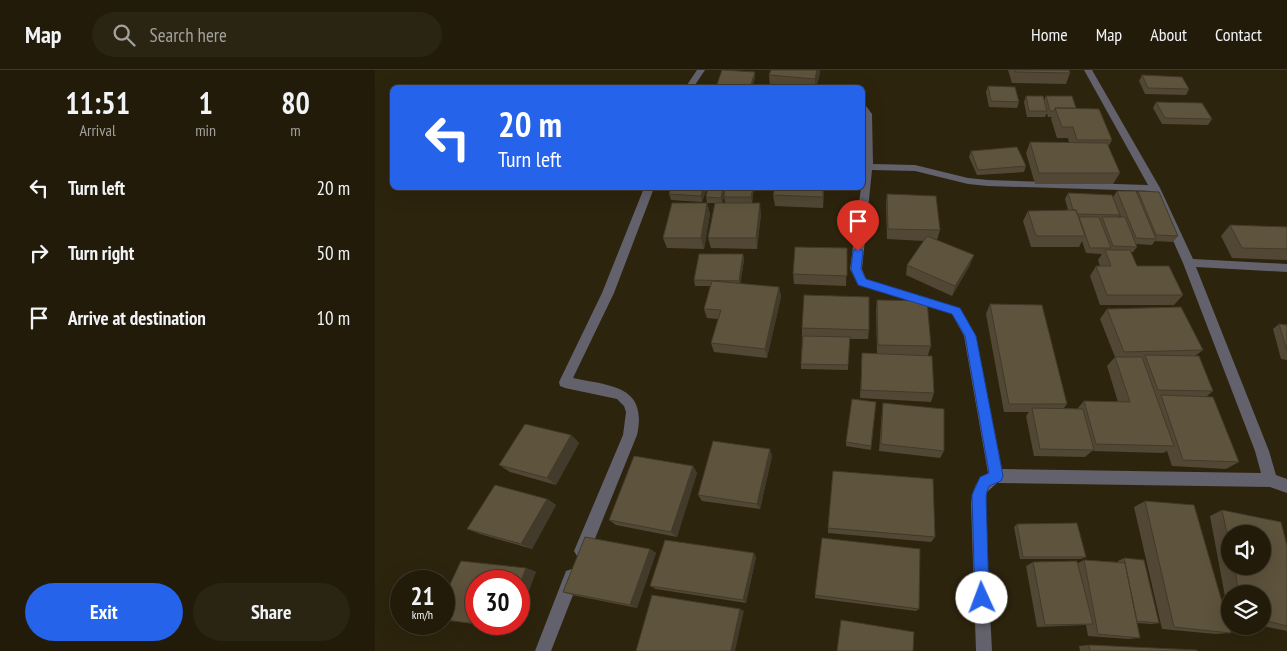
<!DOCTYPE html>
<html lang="en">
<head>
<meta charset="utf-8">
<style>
  body { margin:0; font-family:"PT Sans Narrow",sans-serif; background:#2a2413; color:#f1f3f6; height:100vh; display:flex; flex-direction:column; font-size:19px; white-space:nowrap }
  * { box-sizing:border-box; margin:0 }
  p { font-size:16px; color:#a2a19c }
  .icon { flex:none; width:28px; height:28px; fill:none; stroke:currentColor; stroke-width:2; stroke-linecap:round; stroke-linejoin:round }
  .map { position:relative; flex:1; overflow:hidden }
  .drawer { display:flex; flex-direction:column; background:#221b0a; width:375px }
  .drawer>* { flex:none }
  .guide { position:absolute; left:15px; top:15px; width:475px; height:105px; border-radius:8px; box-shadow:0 5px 20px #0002,0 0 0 1px #3f392b; background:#2563eb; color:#fff; overflow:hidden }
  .fabs { position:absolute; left:846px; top:455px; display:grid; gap:10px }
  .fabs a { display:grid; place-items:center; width:50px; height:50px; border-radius:50%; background:#221b0a; box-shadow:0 5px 20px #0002,0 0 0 1px #3f392b; font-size:25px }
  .speed { position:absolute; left:15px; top:500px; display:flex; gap:10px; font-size:25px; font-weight:700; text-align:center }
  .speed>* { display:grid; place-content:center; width:65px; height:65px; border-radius:50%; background:#221b0a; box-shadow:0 5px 20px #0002,0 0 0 1px #3f392b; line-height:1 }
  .speed small { font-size:12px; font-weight:400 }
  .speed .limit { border:8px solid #d22; background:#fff; color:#111 }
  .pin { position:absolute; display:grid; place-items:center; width:42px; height:42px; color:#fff; margin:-51px -21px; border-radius:50% 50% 50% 0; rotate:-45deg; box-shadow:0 0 5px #0007 }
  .pin .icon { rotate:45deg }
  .me { position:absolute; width:55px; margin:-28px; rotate:358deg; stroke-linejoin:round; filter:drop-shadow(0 0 4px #0008) }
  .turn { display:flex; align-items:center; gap:18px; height:105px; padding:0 25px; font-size:22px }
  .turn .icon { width:65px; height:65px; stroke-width:2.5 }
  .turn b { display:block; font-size:35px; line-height:42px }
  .eta { display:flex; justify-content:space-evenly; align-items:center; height:85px; text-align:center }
  .eta b { font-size:30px; font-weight:700; line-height:35px }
  .primary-button { display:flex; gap:10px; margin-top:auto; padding:10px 25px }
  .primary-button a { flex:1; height:58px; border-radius:30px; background:#2563eb; color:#fff; font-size:20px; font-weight:700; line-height:58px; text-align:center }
  .primary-button a+a { background:#2a2413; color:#f1f3f6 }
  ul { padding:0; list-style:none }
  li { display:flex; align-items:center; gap:15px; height:65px; padding:0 25px }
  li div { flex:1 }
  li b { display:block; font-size:19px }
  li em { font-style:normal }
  header { display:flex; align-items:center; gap:30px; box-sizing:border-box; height:70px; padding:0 25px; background:#221b0a; border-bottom:1px solid #3f392b }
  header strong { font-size:24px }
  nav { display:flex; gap:28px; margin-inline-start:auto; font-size:18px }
  .search { width:350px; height:45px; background:#2a2413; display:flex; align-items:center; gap:12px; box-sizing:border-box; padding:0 18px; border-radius:28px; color:#a2a19c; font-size:19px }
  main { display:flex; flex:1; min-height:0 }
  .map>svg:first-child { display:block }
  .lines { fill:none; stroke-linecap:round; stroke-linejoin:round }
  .street { fill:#62616c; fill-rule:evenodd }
  .wall { fill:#514734; fill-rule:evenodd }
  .shaded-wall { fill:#423a2a }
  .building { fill:#5e533c; stroke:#423a2a }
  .route { fill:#2563eb; stroke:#184099 }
</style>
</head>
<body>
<header>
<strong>Map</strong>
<div class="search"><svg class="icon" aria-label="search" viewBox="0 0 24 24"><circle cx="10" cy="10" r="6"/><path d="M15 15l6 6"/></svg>Search here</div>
<nav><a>Home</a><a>Map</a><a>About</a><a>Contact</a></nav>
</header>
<main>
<section class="drawer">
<div class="eta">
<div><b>11:51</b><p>Arrival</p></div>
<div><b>1</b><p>min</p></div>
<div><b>80</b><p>m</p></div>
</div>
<ul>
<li><svg class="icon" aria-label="left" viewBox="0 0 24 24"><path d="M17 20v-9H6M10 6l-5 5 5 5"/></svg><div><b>Turn left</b></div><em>20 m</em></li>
<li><svg class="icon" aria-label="right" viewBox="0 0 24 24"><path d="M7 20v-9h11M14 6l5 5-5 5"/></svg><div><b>Turn right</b></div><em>50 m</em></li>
<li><svg class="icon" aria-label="arrive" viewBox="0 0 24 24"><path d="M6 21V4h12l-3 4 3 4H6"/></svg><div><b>Arrive at destination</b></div><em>10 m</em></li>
</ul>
<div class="primary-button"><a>Exit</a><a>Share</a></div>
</section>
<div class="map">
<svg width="912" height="581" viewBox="0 0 912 581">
  <rect width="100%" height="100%" fill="#2d240d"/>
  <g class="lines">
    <path class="street" d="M322 0H330L318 18H310Z
      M709 0H717L785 118 818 189 912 194V202L821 197 894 381 901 405 912 409V423L895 417 622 413 612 422 610 441 617 581H601L596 434C597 420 601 410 613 403L589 266 577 244 483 215 475 199 486 118H488V36H491L497 44 498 94 540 95 593 108 613 110 773 115ZM497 100 540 101 593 114 613 116 776 121 808 193 880 381 886 403 627 399 601 266 585 238 491 209 487 199Z
      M269 118H279L239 223 198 308C235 316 273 315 262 365L215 481 212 486 207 489 202 486 199 481 248 365 251 342 249 336 242 329 190 318 185 316 184 312 227 223Z
      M197 499 203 501 205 507 176 581H160L191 501Z"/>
  </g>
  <path class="wall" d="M396 0H445V3L441 18H408L395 17 394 5Z
    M633 0H694L695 3 691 14 637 13Z
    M767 5 814 19 811 25 770 24 764 11Z
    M613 16 644 32 642 38 614 37 611 22Z
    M651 26 669 30 671 26 701 38 737 70 733 77 745 103 738 114H660L651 83 655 72 694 73 693 68H682L676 49 677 47H673L672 43 670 47H652L649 32Z
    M781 32 837 49 833 55 787 54 778 38Z
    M596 81 651 96 649 102 602 105 594 87Z
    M296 118H332L327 132 296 130 294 124Z
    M333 118H379L377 133H350L349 127 347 133 386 144 382 179 336 178 333 168 340 133H332L331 127Z
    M449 118 448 138 400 136 398 125Z
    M742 121 762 123 763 121 803 166 798 172 780 171 777 175 761 174 762 177 758 182H756L762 196 808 225 799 235H725L715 206 721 196H725L723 190 727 184 711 183 707 171 704 177H656L648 151 653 141 693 140 690 129 693 123 745 145 744 147H746L738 127Z
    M512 124 565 160 562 170 595 195 577 226 531 205 532 195 549 171 512 169 511 135Z
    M332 133 335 144 329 179 292 178 288 168Z
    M855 155 912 157V190L857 188 846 166Z
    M472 178 471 216 419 214 418 204Z
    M368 184 369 190 365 214 404 217 406 227 392 288 339 282 336 273 343 249 332 248 329 239 335 216H320L319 210Z
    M502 230 556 276 553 285 559 323 556 332 485 328 487 283H502L501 240Z
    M615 234 692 334 689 338 702 339 709 331 743 332 732 296 740 287 725 249 732 239 828 280 820 286 838 321 831 327 864 392 851 399 797 396 792 381 788 383 717 381 710 387 659 386 651 346 654 342H629L611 244Z
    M904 254 912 255V290L906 289 898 259Z
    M427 258 494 260 493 269H474L473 300 426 299V294L427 267Z
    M501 332 496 380 471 376V372Z
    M508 333 569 381 565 388 504 381 507 341Z
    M196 365 204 373 181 415 135 402 124 395Z
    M397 386 385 439 327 431 323 425Z
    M318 396 322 403 302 467 241 455 234 450Z
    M172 429 181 435 157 479 105 464 92 459Z
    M770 431 856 563 841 564 787 559 759 437Z
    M847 440 912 476V561L888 556V524H855V549L854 548 835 446ZM855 464 888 496H855Z
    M642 454 711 487 706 489H645L639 457Z
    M453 458 560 467 556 472 453 463Z
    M275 479 281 483 262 538 197 525 188 522Z
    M381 487 371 533 281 519 275 516Z
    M749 488 784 553 777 554 762 553 765 568 754 569 713 566 711 555 662 557 651 496 658 492 703 493 709 490 743 492V491Z
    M151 498 161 502 101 554H142L140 559 69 550Z
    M440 525 544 539 541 541 440 528Z
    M714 575 822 581H705L704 576Z"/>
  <path class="shaded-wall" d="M442 0H445V3L441 18H440V9Z
    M380 2V8L377 18H375Z
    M328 118H332L327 132 326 126Z
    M348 118H351L347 134 346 128Z
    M378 118H379L377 133 376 127Z
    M448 118H449L448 138Z
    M332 133 335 144 329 179 326 168Z
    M385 133 386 144 382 179 381 168Z
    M368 184 369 190 365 216 364 211Z
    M599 185 595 195 577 226 580 216Z
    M404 217 406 227 392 288 390 279Z
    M196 365 204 373 181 415 172 408Z
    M395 379 397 386 385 439 382 434Z
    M318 396 322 403 302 467 296 462Z
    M172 429 181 435 157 479 146 474Z
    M275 479 281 483 262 538 255 535Z
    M379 483 381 487 371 533 368 530Z
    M151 498 161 502 144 548V516Z
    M365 539 369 541 360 581H356Z
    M129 554H142L140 559 128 557Z"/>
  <path class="building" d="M347 0 380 2 375 18 341 17Z
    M396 0H442L440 9 394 5Z
    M640 0H694L695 3 640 2Z
    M767 5 807 7 814 19 773 18Z
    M613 16 640 17 644 32 616 31Z
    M651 26H668L672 41H654Z
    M671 26H697L701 38H680L679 41H675Z
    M781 32 827 33 837 49 790 48Z
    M680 38 724 39 737 70H702L698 57H687Z
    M655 72 732 73 745 103H664Z
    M642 77 651 96 603 100 596 81Z
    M296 118H328L326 126 294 124Z
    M333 118H348L346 128 331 127Z
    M350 118H378L376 127H349Z
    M400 118H448V127L398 125Z
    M742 121H761L781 169 761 168Z
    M763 121 784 122 803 166 781 165Z
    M693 123 737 125 745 145 702 144 701 140H698Z
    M512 124 561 126 565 160 513 159Z
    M297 133H332L326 168H288Z
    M340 133H385L381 168H333Z
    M701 140 710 166H661L653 141Z
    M704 147H724L736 178H715Z
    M727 147H750L762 177 738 176Z
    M855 155 912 157V179L867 178Z
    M552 166 599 185 580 216 532 195Z
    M420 177 472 178V206L418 204Z
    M730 180H755L762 196H794L808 225H732L721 196H736Z
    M324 184H368L364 211 319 210Z
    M337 211 404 217 390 279 336 273 346 240 329 239Z
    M429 225 494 227V260L427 258Z
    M502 230 552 231 556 276 503 275Z
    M615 234 667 235 692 334H634Z
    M806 237 828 280 749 282 732 239Z
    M904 254 912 255V281Z
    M428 266 475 267 473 295 426 294Z
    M487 283 557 286 559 323 486 320Z
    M770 285 824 286 838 321 783 320Z
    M740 287H767L799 376 721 374 709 331 755 332Z
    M786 325 838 327 864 392 808 390Z
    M477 329 501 332 496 376 471 372Z
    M508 333 569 339V381L506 374Z
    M657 338 708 339 719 380 665 379Z
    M150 354 196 365 172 408 124 395Z
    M338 371 395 379 382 434 323 425Z
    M259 386 318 396 296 462 234 450Z
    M458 401 558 409 560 467 453 458Z
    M120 415 172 429 146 474 92 459Z
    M770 431 819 435 856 563 799 557Z
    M847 440 906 452 912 476V556L888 550V524H864L859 496H888V464H855V478Z
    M702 453 711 487H648L642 454Z
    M210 467 275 479 255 535 188 522Z
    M447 468 545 479 544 539 440 525Z
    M290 470 379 483 368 530 275 516Z
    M749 488 769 490 784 553 762 551Z
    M709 490 750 493 765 568 723 564Z
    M86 491 151 498 144 516V511H101V554H129L128 557 69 550V527Z
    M702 491 718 554 670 555 658 492Z
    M277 525 365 539 356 581H261Z
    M466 550 539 562 538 581H462Z
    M714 575 822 580V581H715Z"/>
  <path class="route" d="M483 178 488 181 486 199 491 209 585 238 601 266 628 406 626 411 614 416 611 425 614 528 612 534 607 536 602 534 600 528 597 425 605 407 614 403 590 266 577 244 483 215 476 199 478 181Z"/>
</svg>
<div class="fabs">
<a><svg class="icon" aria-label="sound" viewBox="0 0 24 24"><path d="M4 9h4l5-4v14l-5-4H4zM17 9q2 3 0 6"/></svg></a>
<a><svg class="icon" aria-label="layers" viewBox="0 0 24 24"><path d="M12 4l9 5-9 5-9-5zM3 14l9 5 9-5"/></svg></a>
</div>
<div class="speed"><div>21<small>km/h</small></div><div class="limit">30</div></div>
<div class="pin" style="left:483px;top:181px;background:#d93025"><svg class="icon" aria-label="arrive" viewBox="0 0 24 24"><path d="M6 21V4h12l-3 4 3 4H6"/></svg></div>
<svg class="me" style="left:607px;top:528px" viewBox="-20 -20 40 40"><circle r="19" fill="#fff"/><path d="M0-13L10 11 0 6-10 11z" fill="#2563eb"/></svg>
<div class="guide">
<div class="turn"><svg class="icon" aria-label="left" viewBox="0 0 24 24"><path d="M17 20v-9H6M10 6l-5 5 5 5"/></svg><div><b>20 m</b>Turn left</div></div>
</div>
</div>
</main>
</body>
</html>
